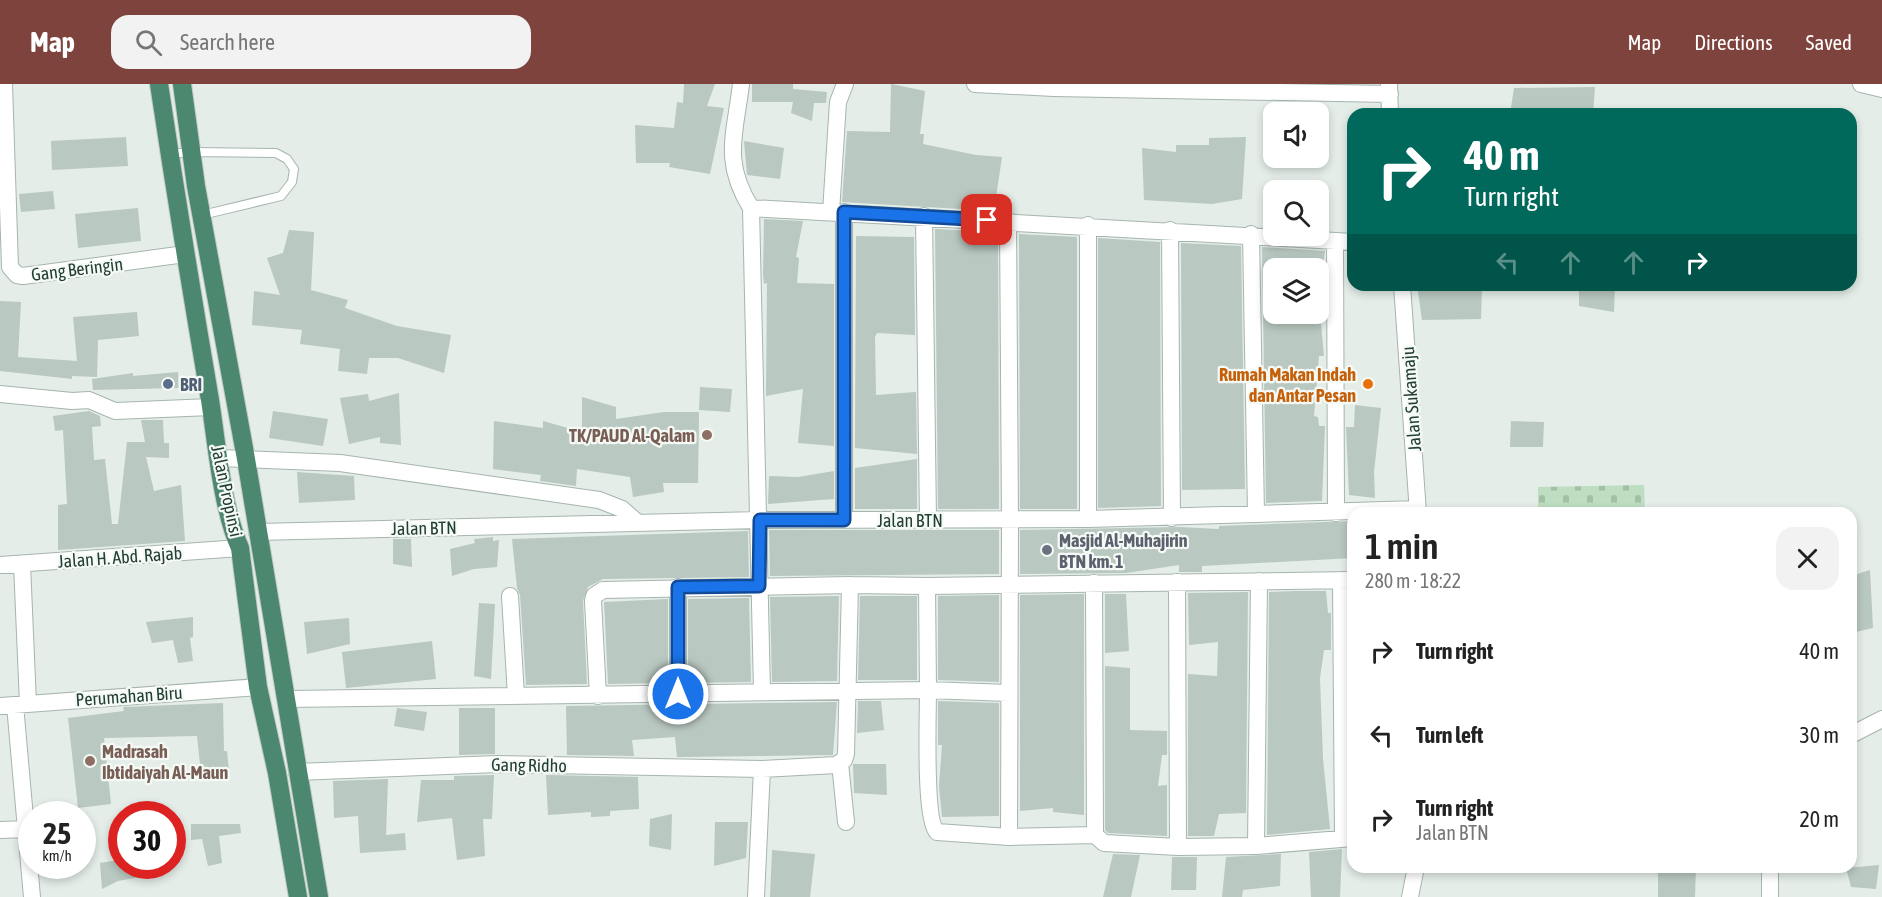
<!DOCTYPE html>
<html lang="en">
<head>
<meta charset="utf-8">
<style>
  body { margin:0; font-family:"Asap Condensed",sans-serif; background:#f2f2f2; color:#222; height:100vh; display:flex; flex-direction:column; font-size:22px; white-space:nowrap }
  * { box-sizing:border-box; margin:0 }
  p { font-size:20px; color:#767676 }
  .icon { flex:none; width:33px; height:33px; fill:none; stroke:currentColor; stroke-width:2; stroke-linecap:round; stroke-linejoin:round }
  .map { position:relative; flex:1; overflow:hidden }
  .drawer { position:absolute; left:1347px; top:423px; width:510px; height:366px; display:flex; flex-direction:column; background:#fff; border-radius:18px; box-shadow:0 3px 9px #0003 }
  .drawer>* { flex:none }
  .hud { position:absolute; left:1347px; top:24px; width:510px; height:183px; border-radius:18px; box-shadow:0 3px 9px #0003; background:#00695c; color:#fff; overflow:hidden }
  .tools { position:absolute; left:1263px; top:18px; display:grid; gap:12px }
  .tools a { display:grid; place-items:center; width:66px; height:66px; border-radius:12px; background:#fff; box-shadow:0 3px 9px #0003; font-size:30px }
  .speed { position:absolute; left:18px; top:717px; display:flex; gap:12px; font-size:30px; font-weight:700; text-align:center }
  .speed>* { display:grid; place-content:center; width:78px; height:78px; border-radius:50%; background:#fff; box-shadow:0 3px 9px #0003; line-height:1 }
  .speed small { font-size:15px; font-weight:400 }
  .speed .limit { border:9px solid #d22; background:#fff; color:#111 }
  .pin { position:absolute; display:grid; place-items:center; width:51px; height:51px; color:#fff; margin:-26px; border-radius:12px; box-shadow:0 3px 9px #0006 }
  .me { position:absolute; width:66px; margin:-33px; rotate:0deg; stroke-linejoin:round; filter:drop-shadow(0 0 4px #0008) }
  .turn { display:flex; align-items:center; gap:21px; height:126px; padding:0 18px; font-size:27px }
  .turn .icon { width:78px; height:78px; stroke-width:2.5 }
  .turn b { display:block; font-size:42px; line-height:51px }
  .lanes { display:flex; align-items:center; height:57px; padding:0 18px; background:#0003; justify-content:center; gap:30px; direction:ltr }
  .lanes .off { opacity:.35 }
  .round { display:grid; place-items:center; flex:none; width:63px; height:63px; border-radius:18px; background:#f2f2f2 }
  .headline { display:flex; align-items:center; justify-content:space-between; height:102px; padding:0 18px }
  h1 { font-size:36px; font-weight:600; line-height:45px }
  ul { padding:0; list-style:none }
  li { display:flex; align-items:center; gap:18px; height:84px; padding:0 18px }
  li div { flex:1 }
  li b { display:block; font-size:22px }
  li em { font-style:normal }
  header { display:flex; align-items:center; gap:36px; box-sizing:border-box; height:84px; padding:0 30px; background:#7f433d; color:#fff }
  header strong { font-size:28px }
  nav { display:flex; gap:33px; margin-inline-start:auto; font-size:21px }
  .search { width:420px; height:54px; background:#f2f2f2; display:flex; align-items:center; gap:15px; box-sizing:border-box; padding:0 21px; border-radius:18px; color:#767676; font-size:22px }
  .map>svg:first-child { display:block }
  .cemetery { fill:url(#cemetery-stones) }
  .building { fill:#b9c8c0 }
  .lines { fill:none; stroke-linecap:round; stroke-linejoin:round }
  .service-casing { stroke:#a6b5ae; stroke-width:10 }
  .minor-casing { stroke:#a6b5ae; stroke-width:18 }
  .trunk-casing { stroke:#c1c9c6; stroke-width:20 }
  .service { stroke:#fff; stroke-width:8 }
  .minor { stroke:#fff; stroke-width:16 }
  .trunk { stroke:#4c8870; stroke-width:18 }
  .route-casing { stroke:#114b97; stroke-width:15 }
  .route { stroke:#1a73e8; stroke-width:10 }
  .service-dot { fill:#5c6f8a; stroke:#f5faf6; stroke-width:2 }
  .food-dot { fill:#e8710a; stroke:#f5faf6; stroke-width:2 }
  .education-dot { fill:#8d6e63; stroke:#f5faf6; stroke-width:2 }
  .worship-dot { fill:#6b7280; stroke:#f5faf6; stroke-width:2 }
  .labels { text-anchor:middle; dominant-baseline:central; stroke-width:4.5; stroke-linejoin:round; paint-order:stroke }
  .street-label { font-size:18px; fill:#233f33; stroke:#f5faf6 }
  .food-label { font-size:18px; font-weight:bold; fill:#c56008; stroke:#f5faf6; text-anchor:end }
  .service-label { font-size:18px; font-weight:bold; fill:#4e5e75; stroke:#f5faf6; text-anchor:start }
  .education-label { font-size:18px; font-weight:bold; fill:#785e54; stroke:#f5faf6; text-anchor:end }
  .worship-label { font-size:18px; font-weight:bold; fill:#5b616d; stroke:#f5faf6; text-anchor:start }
</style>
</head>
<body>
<header>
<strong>Map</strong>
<div class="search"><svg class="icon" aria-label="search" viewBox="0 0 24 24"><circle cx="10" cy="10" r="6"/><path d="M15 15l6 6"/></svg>Search here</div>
<nav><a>Map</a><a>Directions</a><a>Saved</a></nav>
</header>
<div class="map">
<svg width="1882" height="813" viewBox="0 0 1882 813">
  <defs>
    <pattern id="cemetery-stones" width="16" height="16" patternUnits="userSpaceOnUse" patternTransform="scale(1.5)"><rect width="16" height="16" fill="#bddec1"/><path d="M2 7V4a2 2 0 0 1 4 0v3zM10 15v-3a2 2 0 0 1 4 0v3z" fill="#a2c0a6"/></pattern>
  </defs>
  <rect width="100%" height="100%" fill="#e4ede8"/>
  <path class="cemetery" d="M1644 401 1645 429H1538V403Z"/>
  <path class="building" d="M684 0H715L707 22 724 24 710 90 669 83 670 79H636L635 41 674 44 677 18 683 19Z
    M752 0H793V5L827 8 826 19H814L812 37 791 29 793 18H752Z
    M891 0 925 7 920 50H924L923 60 976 71 1002 73 994 127 842 118 847 47 890 48Z
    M1595 3 1593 30H1510L1514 4Z
    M126 53 128 82 52 86 51 57Z
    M1246 53 1242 115 1212 120 1144 116 1142 64 1176 68V61H1209V54Z
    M744 57 784 64 780 95 747 91Z
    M53 107 55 125 21 128 19 110Z
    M138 124 141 157 78 164 75 130Z
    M764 135 803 137 796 173 799 174 797 199 834 200V362L798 359 803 305 766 312 767 199 764 200 763 191Z
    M935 145 998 148 999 425H938Z
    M289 146 314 148 311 206 348 216 345 224 397 242 451 251 444 289 398 274H369L367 290 338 287 340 265 300 260 302 246 252 241 254 207 280 211 267 174 283 169Z
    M1019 150 1077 153V425H1020Z
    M856 152 914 153 915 251 877 249 875 253 876 311 916 308 917 370 855 364Z
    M1098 154 1160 158 1161 422 1098 424Z
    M1181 159 1241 162 1245 405 1182 406Z
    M1262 163 1325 167 1323 184H1274V230H1320L1324 272H1319L1314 332 1318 333 1319 342H1325L1322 417 1266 419Z
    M1417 201H1482L1481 235 1422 236Z
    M1579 201H1615L1614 228 1579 222Z
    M0 217 21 218 18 273 77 277 73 233 137 228 139 252 98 256 97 293 72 292V295L0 287Z
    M178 288 179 304 93 306 92 295 133 289V292Z
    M700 303 732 305 730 328 699 326Z
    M399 309 401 361 380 359V353L349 360 340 314 368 310 369 317Z
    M582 313 616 323V335L664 328H699L698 399H663L664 408 633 413 630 393 577 385 576 402 540 397 541 391 493 385 494 337 543 344V337L582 348Z
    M1355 321 1381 324 1374 388 1375 414 1349 411 1346 343H1354Z
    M89 327 100 332 101 342 92 343 94 376 105 375 112 440H118L127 358H145L141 336H163L164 359H169V374L146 373 154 407 181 401 185 457 58 466V421L67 420 63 346 55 347 53 332Z
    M273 327 328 335 323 362 269 354Z
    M1511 337 1544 338 1543 363H1510Z
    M917 375V425H855V384Z
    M834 387V415L768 420 769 392 798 393Z
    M297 388 354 392 355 416 299 419Z
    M1353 437V474L1202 482V488H1179V481L1126 489 1020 490V446L1179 443 1219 445V442Z
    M769 446H999V490L770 492Z
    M748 447 749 493 603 495 588 503 583 517 587 600 526 601 520 511 517 504 512 455Z
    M493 453V457L499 456 497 483 474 485 452 492 450 465 475 459 474 455Z
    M393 455H411L412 483 393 480Z
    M1870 486 1873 544 1851 549V492Z
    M1295 507H1326L1328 529H1331V566H1324L1320 594 1323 675 1330 745 1267 751 1269 508Z
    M1248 508 1246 729 1219 730 1214 752H1188V590L1217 592 1218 558 1189 561 1188 509Z
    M1084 510V731L1053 728V724L1020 727V511Z
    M1105 510H1126L1129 567 1105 569Z
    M999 511V598L938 596V512Z
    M839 512 837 597 772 598 770 513Z
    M860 512H917V596H858Z
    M749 514 751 598 688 599V515Z
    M668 515V599L608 600 604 518Z
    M479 519 495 520 491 595 474 592Z
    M193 533V553L190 554 193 577 178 579 173 556 152 559 146 538Z
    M349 534 350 560 307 570 304 538Z
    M432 557 436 595 346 604 342 568Z
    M1105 582 1130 584V646L1167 647V671H1162L1158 702 1167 701V752L1108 749 1105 746Z
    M858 617H881L884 646 857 649Z
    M938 617 999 619V732L942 733 939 702 942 661H938Z
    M837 618 833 671 677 673 675 653 632 656 634 672 567 671 566 622Z
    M223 619 224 667H227L229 687 201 690 197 652 104 654 111 720 78 724 68 634 124 627 123 623Z
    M397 624 427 628 424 647 394 642Z
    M459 624H495V670L459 671Z
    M853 680H886L887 711 854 709Z
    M494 691 492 735H483L485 772 457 776 452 734 417 738 421 696H454V692Z
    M546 691 638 693 639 725 610 727V732L591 733V728L548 731Z
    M388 695 386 751 405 749 406 766 360 769 358 732 334 734 333 697Z
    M672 730 671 766 649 762 650 735Z
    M715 738H748L746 774 714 782Z
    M191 740H240L241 749 219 752 222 779 208 782 202 755 191 756Z
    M1342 765 1340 813H1311L1309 768Z
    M772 766 815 770 810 813H770Z
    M1113 770 1140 771 1131 813H1103Z
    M1281 770 1280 802 1243 806 1242 813H1222L1226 773Z
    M1172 773H1197L1196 806H1171Z
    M118 776V782H162V789L118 797 102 805 100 779Z
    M1879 781 1876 805 1851 803 1846 784Z
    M1658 783H1696L1695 813H1658Z"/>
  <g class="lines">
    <defs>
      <path id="service" d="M170 70 191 68 276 69 287 75 294 85 292 98 281 112 202 131"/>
      <path id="minor" d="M4 0 10 183 17 191 23 192 185 170
        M741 0C735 51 722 77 751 124
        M975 0 1054 4 1390 10
        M1861 0 1882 5
        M1389 1 1390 30
        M831 128 838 18 845 0
        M844 128V436
        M924 132 928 436
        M1008 137 1010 437 1009 753 937 748C924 736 928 629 928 606L1009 609
        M1088 141V435
        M1170 146 1172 434
        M1251 150 1256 430
        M1335 157 1336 429
        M1402 201 1418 429
        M0 310 72 317 89 316 115 327 211 323
        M220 374 340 379 599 416 622 425 638 439
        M257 448 760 436 1088 435 1418 425
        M22 480 28 620
        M0 481 240 464
        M1341 496 1343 754
        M1177 498 1178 763
        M1094 499 1095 751 1104 759 1178 763 1256 762 1353 754
        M678 503V610
        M510 512 516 612
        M762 608 751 124 1353 158
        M598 612 593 517 594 512 603 506 850 501 927 502
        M288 615 928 606 927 502 1353 496
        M15 621 32 813
        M0 622 258 603
        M1851 651 1882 635
        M840 679 846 738
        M297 688 497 680 762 685
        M0 746 26 745
        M1009 753 1095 751
        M1256 762 1259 497
        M1770 783V813
        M756 813 762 685 836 681 844 676 846 670 850 501
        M1410 813 1416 783"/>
      <path id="trunk" d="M159 0C175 106 192 211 210 316 217 361 222 424 240 464L258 603 277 689 298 813
        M182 0 196 102 246 375 319 813"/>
    </defs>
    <use href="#service" class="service-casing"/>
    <use href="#minor" class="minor-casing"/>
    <use href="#trunk" class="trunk-casing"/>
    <use href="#service" class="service"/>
    <use href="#minor" class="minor"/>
    <use href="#trunk" class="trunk"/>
  </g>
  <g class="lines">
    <defs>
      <path id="route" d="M678 610V503L759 502 760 436H844V128L987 136"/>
    </defs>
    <use href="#route" class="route-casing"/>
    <use href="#route" class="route"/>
  </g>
  <circle class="service-dot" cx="168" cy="300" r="6"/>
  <circle class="food-dot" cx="1368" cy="300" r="6"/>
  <g class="education-dot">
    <circle cx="707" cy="351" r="6"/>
    <circle cx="90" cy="677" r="6"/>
  </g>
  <circle class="worship-dot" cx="1047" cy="466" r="6"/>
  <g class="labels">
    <g class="street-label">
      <text transform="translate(77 185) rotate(-7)">Gang Beringin</text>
      <text transform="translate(1411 315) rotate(-94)">Jalan Sukamaju</text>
      <text transform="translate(227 407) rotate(78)">Jalan Propinsi</text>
      <text x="910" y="436">Jalan BTN</text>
      <text transform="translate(424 444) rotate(-1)">Jalan BTN</text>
      <text transform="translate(120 473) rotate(-4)">Jalan H. Abd. Rajab</text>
      <text transform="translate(129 612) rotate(-4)">Perumahan Biru</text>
      <text transform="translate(529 681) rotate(1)">Gang Ridho</text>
    </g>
    <g class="food-label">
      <text x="1356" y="290">Rumah Makan Indah<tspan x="1356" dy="21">dan Antar Pesan</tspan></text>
    </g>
    <g class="service-label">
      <text x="180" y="300">BRI</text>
    </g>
    <g class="education-label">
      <text x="695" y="351">TK/PAUD Al-Qalam</text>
      <text x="102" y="667" text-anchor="start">Madrasah<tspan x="102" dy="21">Ibtidaiyah Al-Maun</tspan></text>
    </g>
    <g class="worship-label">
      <text x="1059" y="456">Masjid Al-Muhajirin<tspan x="1059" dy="21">BTN km. 1</tspan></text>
    </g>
  </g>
</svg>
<div class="tools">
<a><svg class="icon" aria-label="sound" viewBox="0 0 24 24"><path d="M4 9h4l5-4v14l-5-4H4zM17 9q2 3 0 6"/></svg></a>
<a><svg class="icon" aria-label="search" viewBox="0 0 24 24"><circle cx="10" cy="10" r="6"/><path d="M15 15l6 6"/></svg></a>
<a><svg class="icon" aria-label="layers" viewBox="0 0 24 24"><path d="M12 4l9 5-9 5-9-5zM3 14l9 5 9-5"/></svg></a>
</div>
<div class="speed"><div>25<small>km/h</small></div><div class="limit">30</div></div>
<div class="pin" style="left:987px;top:136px;background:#d93025"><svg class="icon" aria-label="arrive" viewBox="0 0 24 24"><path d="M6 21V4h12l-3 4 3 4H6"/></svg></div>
<svg class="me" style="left:678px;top:610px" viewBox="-20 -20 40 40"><circle r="17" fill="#1a73e8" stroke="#fff" stroke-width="3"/><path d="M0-11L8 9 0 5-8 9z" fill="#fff"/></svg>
<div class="hud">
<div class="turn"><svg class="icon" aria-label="right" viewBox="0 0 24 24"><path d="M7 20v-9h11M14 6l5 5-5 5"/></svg><div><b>40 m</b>Turn right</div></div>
<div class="lanes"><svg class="icon off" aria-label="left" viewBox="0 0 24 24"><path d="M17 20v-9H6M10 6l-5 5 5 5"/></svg><svg class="icon off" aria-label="ahead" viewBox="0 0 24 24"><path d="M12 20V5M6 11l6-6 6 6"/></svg><svg class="icon off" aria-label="ahead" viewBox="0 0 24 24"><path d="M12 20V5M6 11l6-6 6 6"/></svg><svg class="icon" aria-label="right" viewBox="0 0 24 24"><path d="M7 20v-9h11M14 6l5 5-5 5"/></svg></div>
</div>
<section class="drawer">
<div class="headline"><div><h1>1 min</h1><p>280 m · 18:22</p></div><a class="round"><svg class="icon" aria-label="close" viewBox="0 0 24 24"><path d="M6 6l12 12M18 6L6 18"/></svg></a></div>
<ul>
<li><svg class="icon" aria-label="right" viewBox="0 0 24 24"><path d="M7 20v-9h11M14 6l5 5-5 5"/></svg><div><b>Turn right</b></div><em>40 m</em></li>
<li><svg class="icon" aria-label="left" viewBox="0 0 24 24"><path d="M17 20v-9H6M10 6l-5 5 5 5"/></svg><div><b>Turn left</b></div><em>30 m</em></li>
<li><svg class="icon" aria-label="right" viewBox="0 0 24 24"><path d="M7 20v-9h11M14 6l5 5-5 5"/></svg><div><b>Turn right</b><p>Jalan BTN</p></div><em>20 m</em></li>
</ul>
</section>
</div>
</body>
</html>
